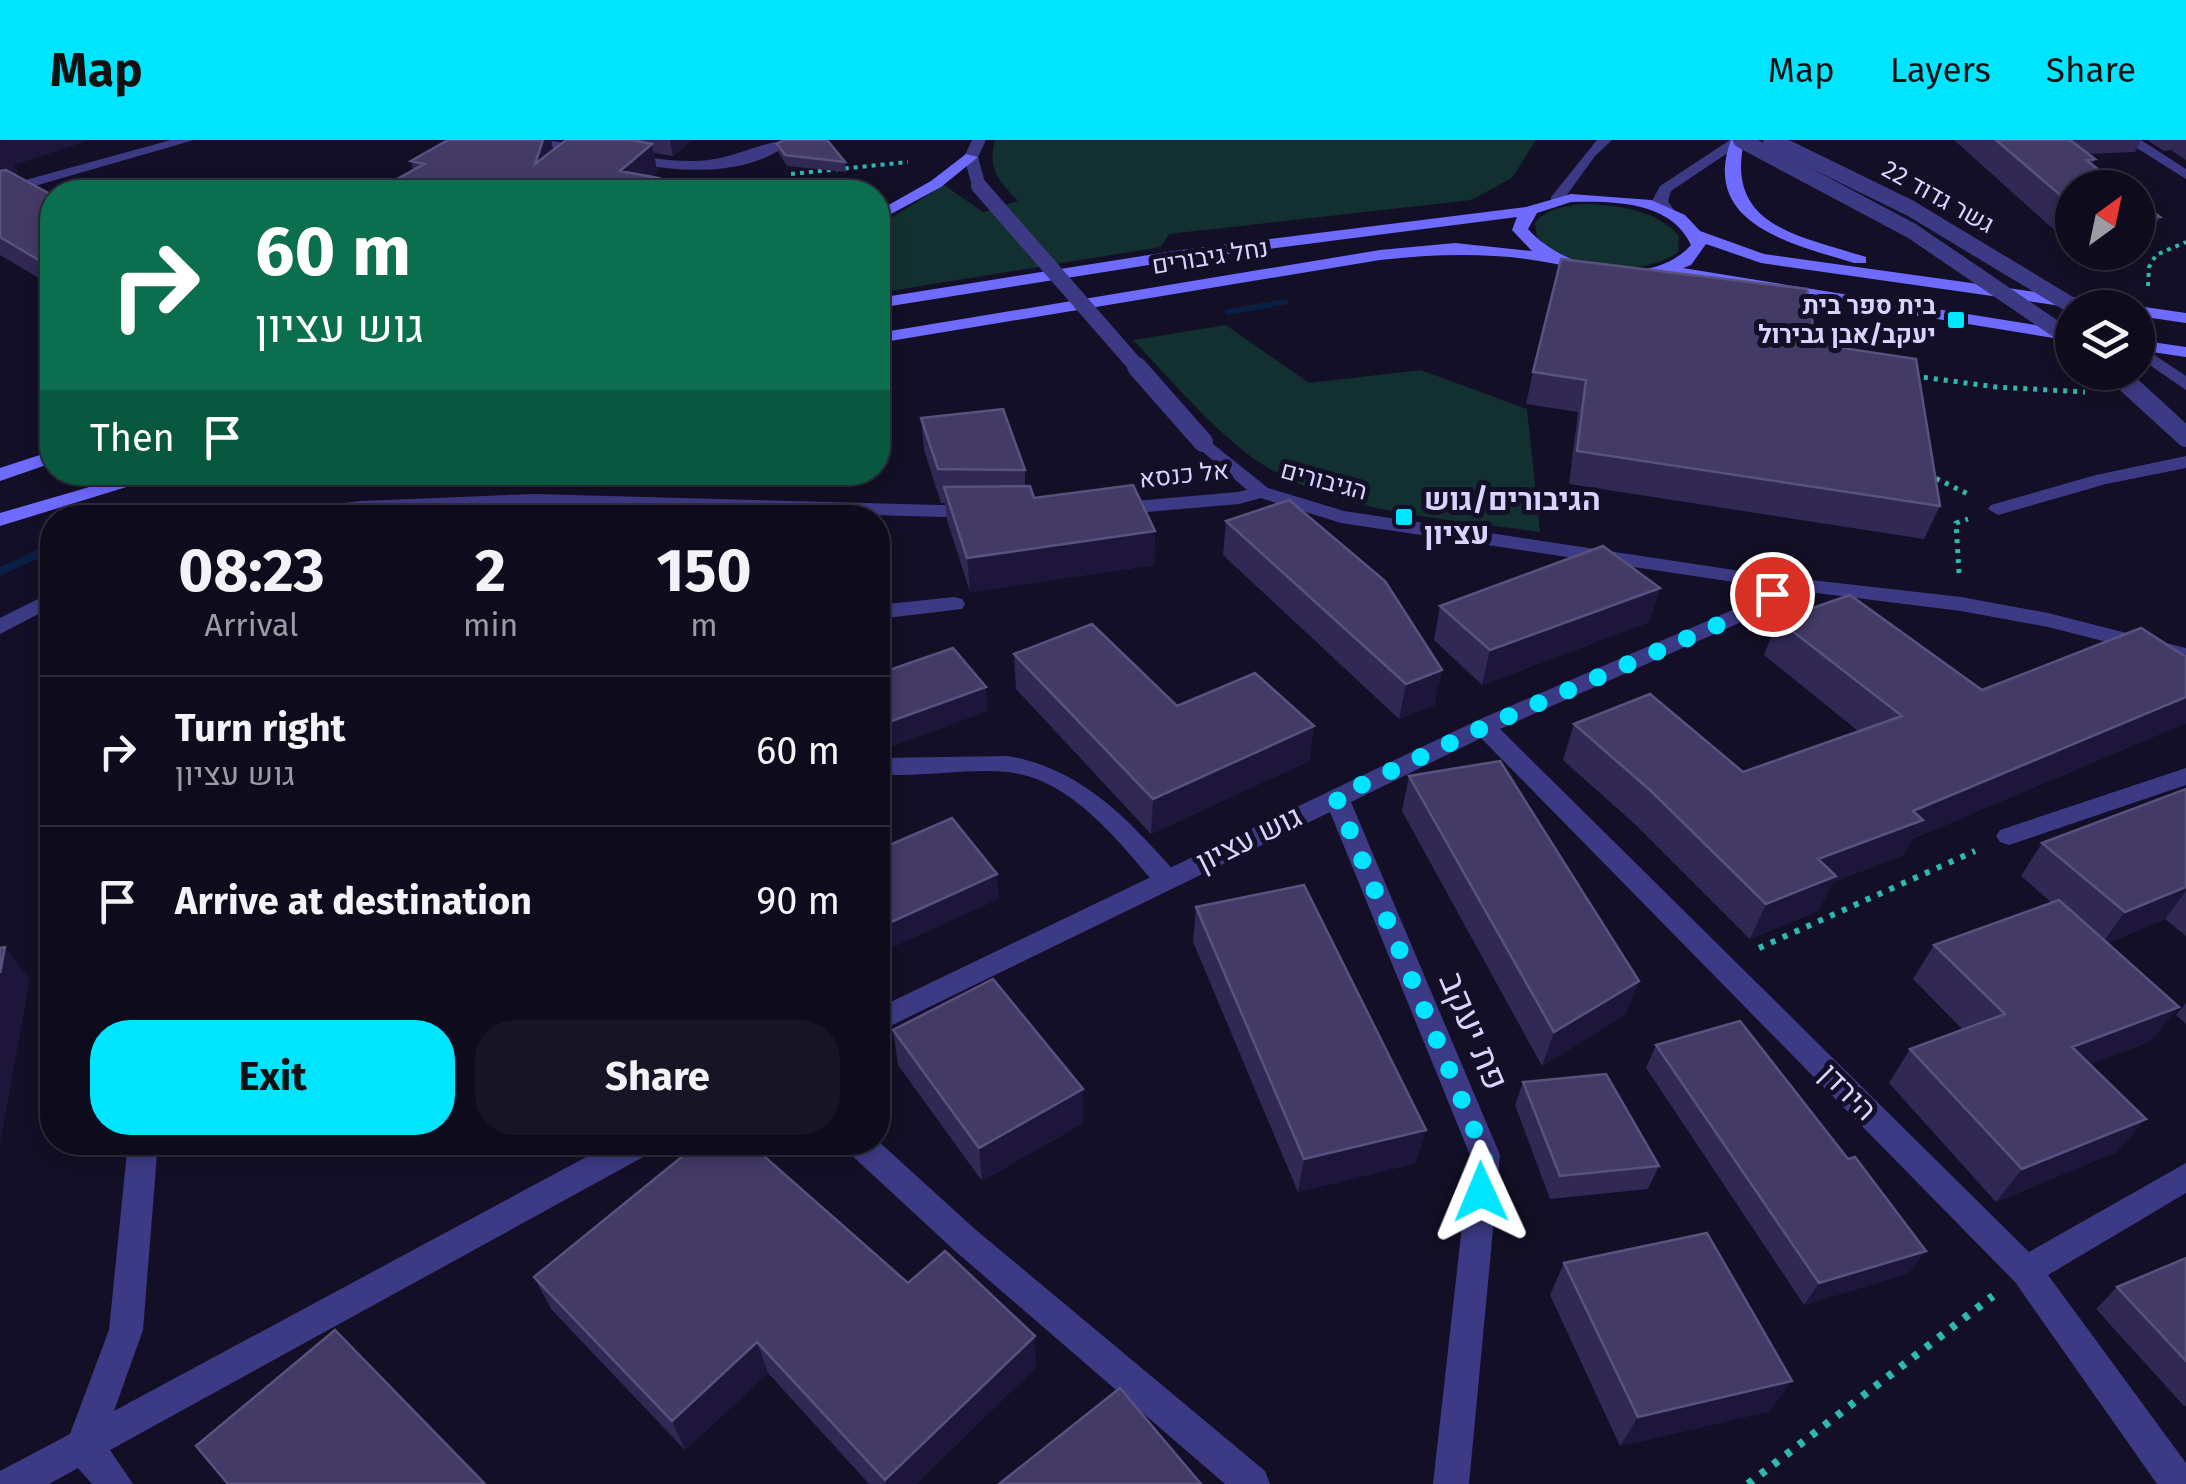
<!DOCTYPE html>
<html lang="en">
<head>
<meta charset="utf-8">
<style>
  body { margin:0; font-family:"Fira Sans",Heebo,sans-serif; background:#171425; color:#f1f3f6; height:100vh; display:flex; flex-direction:column; font-size:38px; white-space:nowrap }
  * { box-sizing:border-box; margin:0 }
  p { font-size:32px; color:#9b9ba3 }
  .icon { flex:none; width:55px; height:55px; fill:none; stroke:currentColor; stroke-width:2; stroke-linecap:round; stroke-linejoin:round }
  .map { position:relative; flex:1; overflow:hidden }
  .side { position:absolute; left:40px; top:365px; width:850px; height:650px; display:flex; flex-direction:column; background:#0e0b1c; border-radius:40px; box-shadow:0 5px 15px #0003,0 0 0 2px #2e2b3b }
  .side>* { flex:none }
  .hud { position:absolute; left:40px; top:40px; width:850px; height:305px; border-radius:40px; box-shadow:0 5px 15px #0003,0 0 0 2px #2e2b3b; background:#0b6e4f; color:#fff; overflow:hidden }
  .needle { width:65px; rotate:33deg }
  .controls { position:absolute; left:2055px; top:30px; display:grid; gap:20px }
  .controls a { display:grid; place-items:center; width:100px; height:100px; border-radius:50%; background:#0e0b1c; box-shadow:0 5px 15px #0003,0 0 0 2px #2e2b3b; font-size:50px }
  .pin { position:absolute; display:grid; place-items:center; width:85px; height:85px; color:#fff; margin:-42px; border:5px solid #fff; border-radius:50%; box-shadow:0 2px 10px #0007 }
  .me { position:absolute; width:110px; margin:-55px; rotate:359deg; stroke-linejoin:round; filter:drop-shadow(0 0 8px #0008) }
  .turn { display:flex; align-items:center; gap:35px; height:210px; padding:0 50px; font-size:45px }
  .turn .icon { width:130px; height:130px; stroke-width:2.5 }
  .turn b { display:block; font-size:70px; line-height:85px }
  .then { display:flex; align-items:center; height:95px; padding:0 50px; background:#0003; gap:20px; font-size:38px }
  .eta { display:flex; justify-content:space-evenly; align-items:center; height:170px; text-align:center }
  .eta b { font-size:60px; font-weight:700; line-height:70px }
  .button { display:flex; gap:20px; margin-top:auto; padding:20px 50px }
  .button a { flex:1; height:115px; border-radius:40px; background:#00e5ff; color:#111; font-size:40px; font-weight:700; line-height:115px; text-align:center }
  .button a+a { background:#171425; color:#f1f3f6 }
  ul { padding:0; list-style:none }
  li { display:flex; align-items:center; gap:30px; height:150px; padding:0 50px; border-top:2px solid #2e2b3b }
  li div { flex:1 }
  li b { display:block; font-size:38px }
  li em { font-style:normal }
  header { display:flex; align-items:center; gap:60px; box-sizing:border-box; height:140px; padding:0 50px; background:#00e5ff; color:#111 }
  header strong { font-size:48px }
  nav { display:flex; gap:55px; margin-inline-start:auto; font-size:35px }
  .map>svg:first-child { display:block }
  .green { fill:#12302f }
  .lines { fill:none; stroke-linecap:round; stroke-linejoin:round }
  .stream { fill:#0a1f44; fill-rule:evenodd }
  .path-far3 { stroke:#2fb8b0; stroke-width:4; stroke-dasharray:4 5; stroke-linecap:butt }
  .path-far2 { stroke:#2fb8b0; stroke-width:5; stroke-dasharray:4 6; stroke-linecap:butt }
  .path-far1 { stroke:#2fb8b0; stroke-width:6; stroke-dasharray:5 8; stroke-linecap:butt }
  .path { stroke:#2fb8b0; stroke-width:8; stroke-dasharray:6 10; stroke-linecap:butt }
  .service { fill:#3d3a85; fill-rule:evenodd }
  .minor { fill:#3d3a85; fill-rule:evenodd }
  .tertiary { fill:#3d3a85; fill-rule:evenodd }
  .secondary { fill:#6f6bff; fill-rule:evenodd }
  .service-bridge-far1 { stroke:#3d3a85; stroke-width:16 }
  .service-bridge { stroke:#3d3a85; stroke-width:20 }
  .tertiary-bridge-far1 { stroke:#3d3a85; stroke-width:16 }
  .tertiary-bridge { stroke:#3d3a85; stroke-width:20 }
  .wall { fill:#312854 }
  .shaded-wall { fill:#1d163a }
  .building { fill:#433a66; stroke:#5a527e; stroke-width:2.5 }
  .route { stroke:#00e5ff; stroke-width:18; stroke-dasharray:0 32.4 }
  .poi-dot { fill:#00e5ff; stroke:#130f26; stroke-width:4 }
  .labels { text-anchor:middle; dominant-baseline:central; stroke-width:10; stroke-linejoin:round; paint-order:stroke }
  .far-street-label { font-size:25px; fill:#d9d4ff; stroke:#130f26 }
  .far-poi-label { font-size:25px; font-weight:bold; fill:#d9d4ff; stroke:#130f26; text-anchor:end }
  .poi-label { font-size:30px; font-weight:bold; fill:#d9d4ff; stroke:#130f26; text-anchor:start }
  .street-label { font-size:30px; fill:#d9d4ff; stroke:#130f26 }
  .near-street-label { font-size:35px; fill:#d9d4ff; stroke:#130f26 }
</style>
</head>
<body>
<header>
<strong>Map</strong>
<nav><a>Map</a><a>Layers</a><a>Share</a></nav>
</header>
<div class="map">
<svg width="2186" height="1344" viewBox="0 0 2186 1344">
  <rect width="100%" height="100%" fill="#130f26"/>
  <path class="green" d="M995 0H1536L1512 38 1471 60 1169 94 1161 107 878 153V86L944 45 983 72 1018 61C999 40 987 30 995 0Z
    M1583 64C1616 65 1656 69 1679 96L1678 112C1643 139 1565 130 1537 97L1535 83C1547 68 1565 66 1583 64Z
    M1226 185 1309 243 1421 230 1527 269 1540 392C1439 377 1316 374 1235 304 1198 273 1166 234 1133 200Z"/>
  <g class="lines">
    <path class="stream" d="M1284 159 1288 160V164L1228 175 1223 172 1228 169Z
      M52 403V412L0 436V427Z"/>
    <path class="path-far3" d="M791 34 908 22
      M2148 146 2149 127 2156 115 2186 102
      M1841 213 1854 188"/>
    <path class="path-far2" d="M1914 236 1996 247 2085 252
      M1927 334 1970 355
      M1959 433 1956 383 1968 379"/>
    <path class="path-far1" d="M1759 808 1975 711"/>
    <path class="path" d="M1748 1344 1993 1156"/>
    <path class="service" d="M2186 316V328L2106 344 1998 375 1988 369 1991 365 2096 335Z
      M954 457 962 459 965 464 962 469 878 479V465Z
      M1008 616C1082 629 1128 679 1176 733L1180 740 1176 747H1158C1119 702 1072 639 1008 632 965 628 921 638 878 634V618Z"/>
    <path class="minor" d="M171 0H194L0 56V47Z
      M530 0C586 0 639 22 695 21 732 21 761 0 794 0 736 48 648 27 582 13 566 10 544 9 530 0Z
      M2124 0H2141L2186 29V39Z
      M1261 346 1271 352 1268 356 1239 364 1112 375 1102 369 1112 363 1238 352Z
      M536 354 977 366 987 372 977 378 536 365 262 378 272 372 360 361Z
      M1767 435 1775 436 1782 454 1773 468 1500 589 2029 1112 2186 1023V1053L2048 1135 2186 1323V1344H2157L2015 1142 1481 598 1351 662 1500 1015 1469 1344H1433L1470 1015 1330 672 878 892V868L1476 581 1744 465 1760 454 1756 441Z
      M52 452V467L0 494V478Z
      M2186 628V645L2009 705 2000 702 1996 696 2000 690Z
      M878 1001 976 1090 1265 1331 1270 1344H1225L954 1110 847 1011 843 1002Z
      M128 1002H158L143 1190 114 1271 614 1002H658L654 1011 110 1310 133 1344H92L78 1328 49 1344H0V1331L70 1294 109 1190Z"/>
    <path class="tertiary" d="M972 0H986L978 17 986 46 979 50 972 46 964 17Z
      M1597 0H1612L1595 16 1561 63H1551V57Z
      M1730 0H1747L1671 51 1668 61 1676 73 1663 76 1652 61 1660 46Z
      M2138 204 2186 236V250L2138 217Z
      M1203 296 1268 348 1344 371 1767 435 1961 457 2048 473 2186 508V522L2048 487 1961 471 1767 447 1341 383 1254 356 1196 306V298Z"/>
    <path class="secondary" d="M1731 0 1744 2C1725 87 1801 96 1866 117V123H1854C1793 104 1700 85 1731 0Z
      M966 14 978 17 941 47 878 81V71L931 41Z
      M1571 54 1651 60 1685 75 1700 91 1764 114 2114 163 2122 168H2075L1761 123 1706 104 1691 125 1683 128 2072 191V201L1665 135C1616 143 1596 132 1551 123 1494 112 1437 114 1380 120L878 203V193L1380 110 1455 103 1532 111 1512 90 1517 77 1174 121 878 168V158L1174 111 1526 67ZM1571 62C1613 61 1671 61 1691 105 1651 150 1564 130 1528 89L1537 73Z
      M2138 166 2186 173V183L2138 176V168H2132Z
      M2138 200 2186 207V217L2138 210Z
      M52 311V323L0 341V328Z
      M141 332H175L0 386V373Z"/>
    <path class="service-bridge-far1" d="M1741 0 1912 91 2072 200"/>
    <path class="service-bridge" d="M2115 232 2186 297"/>
    <path class="tertiary-bridge-far1" d="M1771 0 1910 68 2076 168
      M979 46 1139 229"/>
    <path class="tertiary-bridge" d="M1137 227 1203 302"/>
  </g>
  <path class="wall" d="M0 0 18 33 14 34 52 55V146L0 115Z
    M566 0H692L673 16 654 13 657 31 651 37 661 52H396L392 42 413 30 411 21 553 10Z
    M1954 0H2141L2135 12 2087 14 2095 19 2092 25 2072 48V106Z
    M2147 0H2186V20L2171 10 2164 11Z
    M777 4 845 22 846 32 787 26 779 14Z
    M2138 60 2160 77 2146 107H2138Z
    M1816 204 1940 366 1924 399 1569 344 1578 272 1526 264 1533 232Z
    M921 278 1025 330V347L1034 358 1155 391 1154 425 970 452 947 380 945 363H941L924 310Z
    M1226 381 1442 530 1434 565 1399 579 1223 415Z
    M1660 448 1649 482 1482 545 1434 500 1440 466Z
    M1778 480 1982 550 2186 517V583L1912 699 1903 715 1833 742 1818 771 1750 799 1638 687 1563 620 1574 584 1743 632 1858 591 1764 515Z
    M1014 514 1177 566 1314 586 1309 621 1151 694 1016 549Z
    M1409 636 1639 841 1625 875 1542 926 1402 671Z
    M2186 649V796L2165 779 2107 803 2151 901 2090 924 2117 1012 1996 1062 1889 943 1910 909 1963 890 1913 839 1934 805 2052 763 2021 736 2042 703Z
    M1196 767 1416 1023 1298 1052 1193 802Z
    M2186 863V884L2176 875Z
    M893 890 1083 983 982 1041 898 925Z
    M1656 905 1848 1019 1909 1133 1804 1165 1646 928Z
    M1523 942 1659 1026 1648 1049 1550 1059 1515 965Z
    M2186 1118V1266H2184L2096 1169 2117 1147Z
    M1564 1123 1770 1271 1620 1306 1550 1155Z
    M534 1137 908 1143 1036 1227 916 1344H869L768 1233 685 1310 551 1169Z"/>
  <path class="shaded-wall" d="M6 0H90L14 25 18 33 0 39V2Z
    M543 0H551L554 12 535 24Z
    M670 0H692L673 16Z
    M652 4 657 31 633 52 620 31Z
    M658 38 661 52H637Z
    M1155 391 1154 425 970 452 967 418Z
    M1660 448 1649 482 1482 545 1490 510Z
    M1442 530 1434 565 1399 579 1406 544Z
    M986 547 988 571 880 611 878 586Z
    M2186 557V583L1912 699 1903 715 1833 742 1818 771 1750 799 1766 764 1818 719 1913 671Z
    M1314 586 1309 621 1151 694 1153 659Z
    M997 734 999 759 878 814V788Z
    M2186 747V751L2165 779 2101 805 2125 772Z
    M5 807 30 839 0 1004V833Z
    M1639 841 1625 875 1542 926 1554 892Z
    M2179 867 2151 901 2046 941 2072 907Z
    M1083 949V983L982 1041 979 1008Z
    M2146 979 2117 1012 1996 1062 2022 1029Z
    M1426 990 1416 1023 1298 1052 1304 1019Z
    M1926 1111 1909 1133 1804 1165 1819 1143Z
    M1035 1196 1036 1227 916 1344H886L885 1340Z
    M757 1202 768 1233 685 1310 672 1281Z
    M1792 1241 1770 1271 1620 1306 1638 1277Z"/>
  <path class="building" d="M448 0H543L535 24 566 0H632L652 4 620 31 658 38 637 52H447L392 42 424 24 411 21Z
    M784 0H827L845 22 785 15 777 4Z
    M1996 0H2070L2095 19 2086 20 2122 48H2072V65Z
    M6 30 52 55V128L0 97V31Z
    M189 45 205 52H167Z
    M2138 60 2160 77 2138 78Z
    M1561 119 1807 149 1816 204 1916 219 1940 366 1577 311 1586 240 1533 232Z
    M1003 269 1025 330 938 329 921 278Z
    M1133 345 1155 391 967 418 944 347 1030 346 1034 358Z
    M1289 360 1385 441 1442 530 1406 544 1226 381Z
    M1603 406 1660 448 1490 510 1440 466Z
    M1850 455 1982 550 2141 488 2186 517V557L1913 671 1923 680 1818 719 1836 736 1766 764 1651 651 1574 584 1650 554 1743 632 1902 576 1778 480Z
    M1092 484 1177 566 1255 533 1314 586 1153 659 1014 514Z
    M953 508 986 547 878 586V534Z
    M1500 621 1639 841 1554 892 1409 636Z
    M2186 649V747L2125 772 2042 703Z
    M952 678 997 734 878 788V710Z
    M1304 745 1426 990 1304 1019 1196 767Z
    M2059 760 2179 867 2072 907 2146 979 2022 1029 1910 909 2005 874 1934 805Z
    M5 807 0 833V808Z
    M993 839 1083 949 979 1008 893 890Z
    M1740 881 1848 1019 1855 1017 1926 1111 1819 1143 1656 905Z
    M1606 934 1659 1026 1560 1036 1523 942Z
    M700 1002H748L908 1143 945 1111 1035 1196 885 1340 757 1202 672 1281 534 1137Z
    M1707 1093 1792 1241 1638 1277 1564 1123Z
    M2186 1118V1221L2117 1147Z
    M335 1190 485 1344H228L196 1306Z
    M1120 1248 1201 1344H999Z"/>
  <g class="lines">
    <path class="route" d="M1481 1052 1485 1016 1336 657 1484 587 1752 470 1765 463 1772 454"/>
  </g>
  <g class="poi-dot">
    <rect x="1946" y="170" width="20" height="20" rx="5"/>
    <rect x="1394" y="367" width="20" height="20" rx="5"/>
  </g>
  <g class="labels">
    <g class="far-street-label">
      <text transform="translate(1938 57) rotate(29)">גשר גדוד 22</text>
      <text transform="translate(1210 117) rotate(-9)">נחל גיבורים</text>
      <text transform="translate(1184 335) rotate(-6)">אל כנסא</text>
      <text transform="translate(1324 341) rotate(15)">הגיבורים</text>
    </g>
    <g class="far-poi-label">
      <text x="1936" y="166">בית ספר בית<tspan x="1936" dy="29">יעקב/אבן גבירול</tspan></text>
    </g>
    <g class="poi-label">
      <text x="1424" y="360">הגיבורים/גוש<tspan x="1424" dy="34">עציון</tspan></text>
    </g>
    <g class="street-label">
      <text transform="translate(1249 699) rotate(-26)">גוש עציון</text>
      <text transform="translate(1848 952) rotate(45)">הירדן</text>
    </g>
    <g class="near-street-label">
      <text transform="translate(1474 891) rotate(67)">פת יעקב</text>
    </g>
  </g>
</svg>
<div class="controls">
<a><svg class="needle" viewBox="-14 -14 28 28"><path d="M0-13l5 13h-10z" fill="#e53935"/><path d="M0 13l5-13h-10z" fill="#9b9ba3"/></svg></a>
<a><svg class="icon" aria-label="layers" viewBox="0 0 24 24"><path d="M12 4l9 5-9 5-9-5zM3 14l9 5 9-5"/></svg></a>
</div>
<div class="pin" style="left:1772px;top:454px;background:#d93025"><svg class="icon" aria-label="arrive" viewBox="0 0 24 24"><path d="M6 21V4h12l-3 4 3 4H6"/></svg></div>
<svg class="me" style="left:1481px;top:1052px" viewBox="-20 -20 40 40"><path d="M0-17L14 15 0 8-14 15z" fill="#00e5ff" stroke="#fff" stroke-width="4"/></svg>
<div class="hud">
<div class="turn"><svg class="icon" aria-label="right" viewBox="0 0 24 24"><path d="M7 20v-9h11M14 6l5 5-5 5"/></svg><div><b>60 m</b>גוש עציון</div></div>
<div class="then">Then<svg class="icon" aria-label="arrive" viewBox="0 0 24 24"><path d="M6 21V4h12l-3 4 3 4H6"/></svg></div>
</div>
<section class="side">
<div class="eta">
<div><b>08:23</b><p>Arrival</p></div>
<div><b>2</b><p>min</p></div>
<div><b>150</b><p>m</p></div>
</div>
<ul>
<li><svg class="icon" aria-label="right" viewBox="0 0 24 24"><path d="M7 20v-9h11M14 6l5 5-5 5"/></svg><div><b>Turn right</b><p>גוש עציון</p></div><em>60 m</em></li>
<li><svg class="icon" aria-label="arrive" viewBox="0 0 24 24"><path d="M6 21V4h12l-3 4 3 4H6"/></svg><div><b>Arrive at destination</b></div><em>90 m</em></li>
</ul>
<div class="button"><a>Exit</a><a>Share</a></div>
</section>
</div>
</body>
</html>
